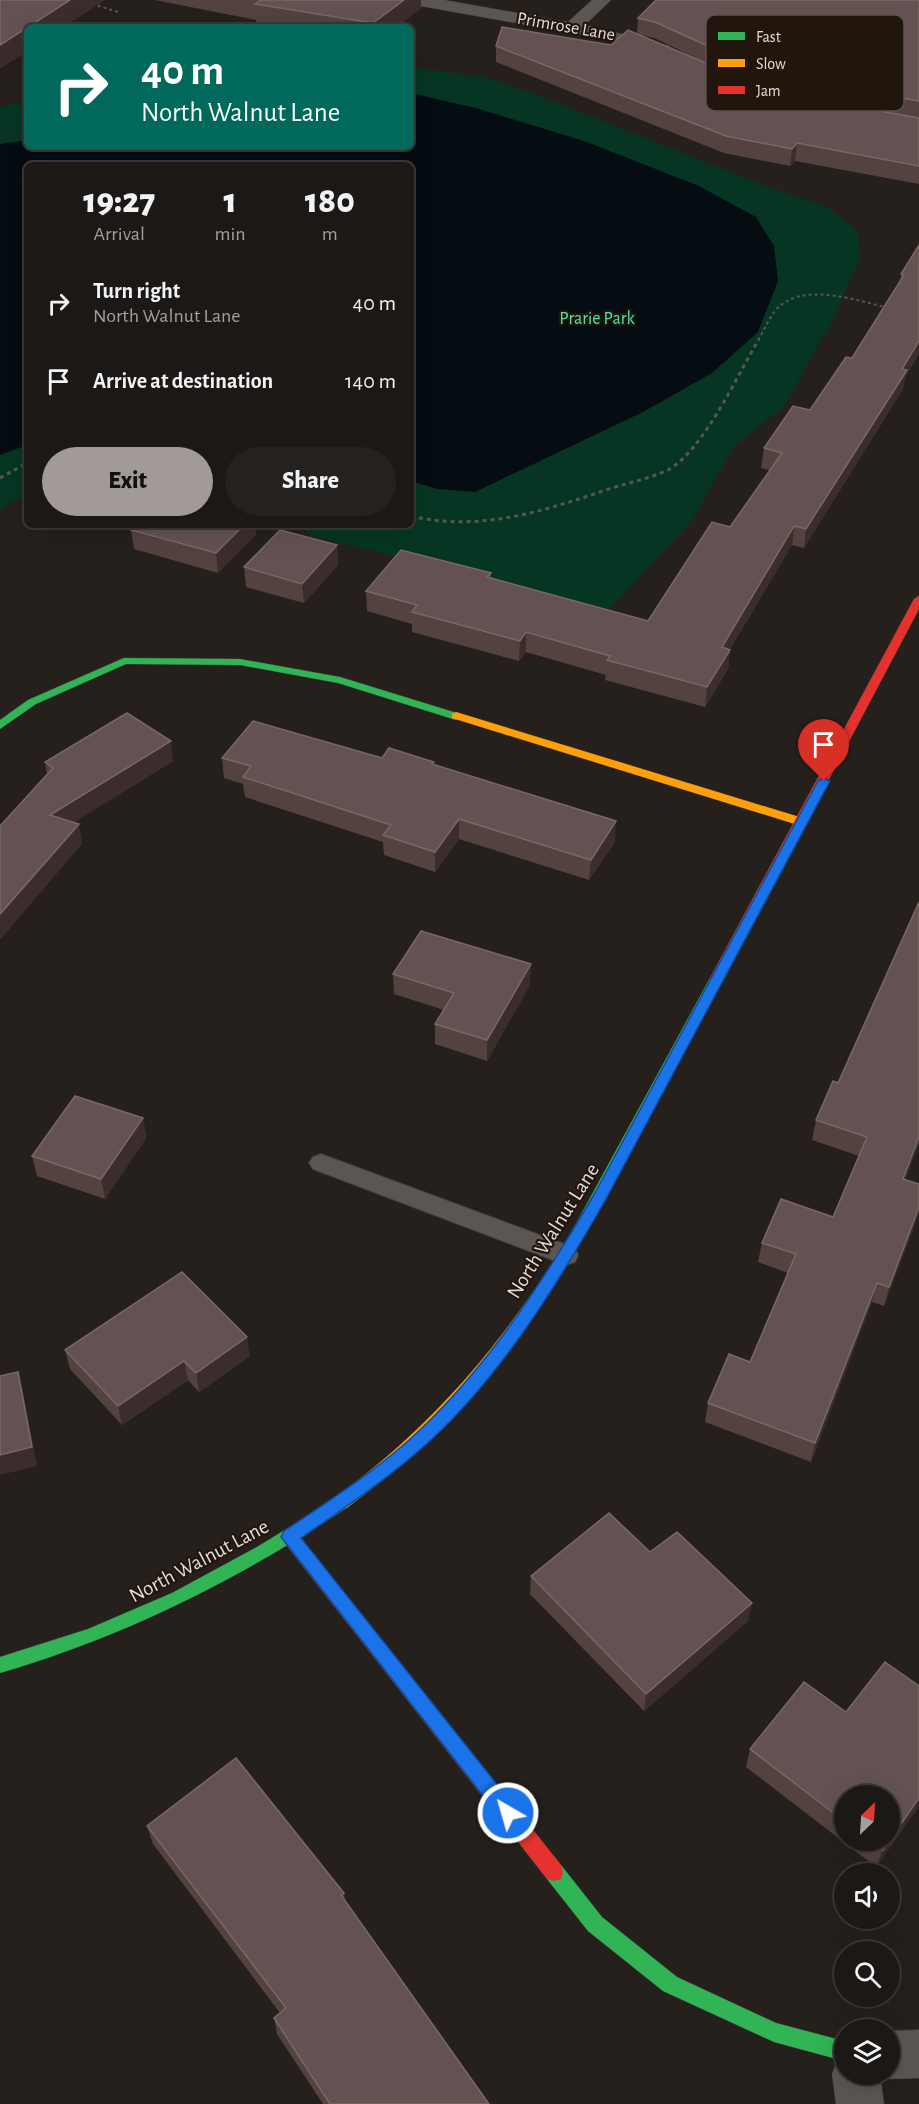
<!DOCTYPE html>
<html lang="en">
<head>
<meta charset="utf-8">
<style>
  body { margin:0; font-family:"Alegreya Sans",sans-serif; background:#25211e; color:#f1f3f6; height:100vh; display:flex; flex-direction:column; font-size:22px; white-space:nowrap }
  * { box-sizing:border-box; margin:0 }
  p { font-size:20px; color:#a0a0a0 }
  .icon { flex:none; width:33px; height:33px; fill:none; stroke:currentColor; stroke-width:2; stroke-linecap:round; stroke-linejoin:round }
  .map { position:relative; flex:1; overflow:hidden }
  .details { position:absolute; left:24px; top:162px; width:390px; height:366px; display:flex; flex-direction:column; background:#1c1815; border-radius:9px; box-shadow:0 6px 24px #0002,0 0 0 2px #3a3734 }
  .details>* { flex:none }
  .hud { position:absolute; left:24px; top:24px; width:390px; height:126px; border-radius:9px; box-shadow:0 6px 24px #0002,0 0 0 2px #3a3734; background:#00695c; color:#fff; overflow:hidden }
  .needle { width:39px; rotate:25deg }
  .tools { position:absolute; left:834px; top:1785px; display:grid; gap:12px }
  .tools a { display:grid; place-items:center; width:66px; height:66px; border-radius:50%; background:#1c1815; box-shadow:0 6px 24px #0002,0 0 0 2px #3a3734; font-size:30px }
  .pin { position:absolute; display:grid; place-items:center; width:51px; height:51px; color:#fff; margin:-62px -26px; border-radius:50% 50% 50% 0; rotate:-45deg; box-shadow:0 0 6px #0007 }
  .pin .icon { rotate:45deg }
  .me { position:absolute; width:66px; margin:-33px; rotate:322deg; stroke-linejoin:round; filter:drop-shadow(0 0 4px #0008) }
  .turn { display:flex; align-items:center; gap:21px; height:126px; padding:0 18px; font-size:27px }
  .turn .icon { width:78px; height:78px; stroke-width:2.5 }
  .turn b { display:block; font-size:42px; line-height:51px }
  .eta { display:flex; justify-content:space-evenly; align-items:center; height:102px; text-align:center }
  .eta b { font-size:36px; font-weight:800; line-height:42px }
  .cta { display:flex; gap:12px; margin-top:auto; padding:12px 18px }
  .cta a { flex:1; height:69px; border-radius:36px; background:#a29a96; color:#111; font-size:24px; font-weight:800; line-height:69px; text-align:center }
  .cta a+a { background:#25211e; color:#f1f3f6 }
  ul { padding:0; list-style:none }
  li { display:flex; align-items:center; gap:18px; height:78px; padding:0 18px }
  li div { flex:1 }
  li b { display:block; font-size:22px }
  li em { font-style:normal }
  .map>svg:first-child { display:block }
  .green { fill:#063623 }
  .water { fill:#050d13 }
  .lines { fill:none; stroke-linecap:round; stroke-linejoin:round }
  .lane-casing { stroke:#423c39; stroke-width:2 }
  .street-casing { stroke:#423c39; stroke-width:1 }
  .fast-casing { stroke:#423c39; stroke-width:1 }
  .slow-casing { stroke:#423c39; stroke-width:1 }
  .jam-casing { stroke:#423c39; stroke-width:1 }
  .path-far1 { stroke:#595552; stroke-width:2; stroke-dasharray:3 3; stroke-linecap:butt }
  .path { stroke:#595552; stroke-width:3; stroke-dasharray:4 4; stroke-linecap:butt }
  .lane { fill:#5c5653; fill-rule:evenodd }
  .street { fill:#5c5653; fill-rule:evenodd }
  .fast { fill:#30b455; fill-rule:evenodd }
  .slow { fill:#ff9f0a; fill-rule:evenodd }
  .jam { fill:#e5322d; fill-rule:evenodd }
  .wall { fill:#544241; fill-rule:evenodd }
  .shaded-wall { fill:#3b2d2c }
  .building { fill:#635251; stroke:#786866; stroke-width:1.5 }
  .route { fill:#1a73e8; stroke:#114b97; stroke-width:1.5 }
  .labels { text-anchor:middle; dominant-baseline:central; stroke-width:4.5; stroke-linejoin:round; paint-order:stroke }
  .far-street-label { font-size:18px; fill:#e4dcd7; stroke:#21160e }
  .far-park-label { font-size:18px; fill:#55dfa2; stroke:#21160e }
  .street-label { font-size:21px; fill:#e4dcd7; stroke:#21160e }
  .key { fill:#21160e; stroke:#5c514a; stroke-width:1.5 }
  .key-label { font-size:16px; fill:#e4dcd7 }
</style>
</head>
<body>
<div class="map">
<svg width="919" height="2104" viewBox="0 0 919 2104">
  <rect width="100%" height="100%" fill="#26201c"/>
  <path class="green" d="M411 67 489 78 535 94 763 185 827 207 857 230 860 258 832 321 784 406 734 446 692 520 609 610 309 535 303 525H411V165H27V495L0 509V106L27 101V147H411Z"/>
  <path class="water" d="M411 93 476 108 584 141 699 186 756 217 774 246 778 281 758 332 712 373 643 412 475 492 437 489 411 481V165H27V445L0 455V144L27 140V147H411Z"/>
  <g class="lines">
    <defs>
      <path id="lane" d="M321 1154 575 1248 578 1255 575 1262 566 1265 313 1169 309 1163 313 1157Z"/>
      <path id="street" d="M406 0H444L568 22 592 0H611L585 25 669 46 672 50 663 55 606 39 415 5Z
        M919 2030V2078L890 2079 880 2075 884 2104H836L832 2074 839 2057 844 2055V2074H890V2031Z"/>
      <path id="fast" d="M124 658 240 659 340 677 460 714 462 716 456 720 338 683 240 665 126 664 36 704 0 729V720L28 700Z
        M716 975 723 980 576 1250 571 1252 566 1250 564 1246 566 1242 709 980Z
        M342 1495 348 1497 350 1502 348 1507C239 1579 126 1636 0 1673V1657L88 1629 172 1593 257 1547Z
        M554 1863 561 1865 602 1917 677 1977 776 2023 844 2041V2061L774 2042 663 1991 588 1931 547 1879 545 1872 547 1865Z"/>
      <path id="slow" d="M456 712 806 819 808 822 806 825H798L452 718V714Z
        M571 1240 576 1242 578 1246C567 1267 553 1288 539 1308 487 1386 423 1451 348 1507L342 1509 336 1507 334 1502 336 1497C435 1424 501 1345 566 1242Z"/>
      <path id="jam" d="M919 596V609L723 980 716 985 711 983 709 980 914 599Z
        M290 1530 296 1532 561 1865 563 1872 561 1879 554 1881 547 1879 284 1542 282 1537 284 1532Z"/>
    </defs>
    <use href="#lane" class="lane-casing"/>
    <use href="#street" class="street-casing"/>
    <use href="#fast" class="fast-casing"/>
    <use href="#slow" class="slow-casing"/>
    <use href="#jam" class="jam-casing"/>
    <path class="path-far1" d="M92 4 118 12
      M758 340C765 330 771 312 781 305 809 283 858 301 889 308"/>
    <path class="path" d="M0 478 27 463
      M411 516C479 532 541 512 606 490 627 483 648 479 668 470 703 451 738 374 759 339"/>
    <use href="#lane" class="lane"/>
    <use href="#street" class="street"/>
    <use href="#fast" class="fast"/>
    <use href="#slow" class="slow"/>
    <use href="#jam" class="jam"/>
  </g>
  <path class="wall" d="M155 0H421V8L396 27H263L256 26V20Z
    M919 0V184L795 161 790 166 724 153 496 62V46L611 45 637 33 638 18ZM641 35 654 38 713 66Z
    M919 245V354L905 377 903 389 804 548 792 545 730 649 728 669 705 707 605 680 606 675 526 652 519 661 412 632V624L367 611 366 591 491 573V578L648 621 730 527 770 470 761 468 764 448 810 410 852 358 900 282 901 274Z
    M137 525H256V534L218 573 134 549 131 530Z
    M337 545 338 565 304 603 246 587 244 567Z
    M222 758H382L434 762V765L615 842 589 880 459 839 435 872 384 855 383 842 245 797 243 784 224 778Z
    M173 761 74 822 82 844 47 774 45 762Z
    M919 902V1144L905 1180 919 1184V1213L884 1306 872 1302 811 1462 705 1422 708 1403 750 1362 788 1273 758 1262 762 1243 833 1217 859 1156 812 1140 816 1120 838 1083Z
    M393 974 530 985 487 1061 435 1044V1024L444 1010 394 994Z
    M143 1118 146 1138 105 1199 37 1176 32 1156Z
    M65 1350 250 1356 199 1392 188 1380 122 1425 70 1369Z
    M650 1552 752 1603 748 1621 644 1711 530 1594 531 1576Z
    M846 1712 919 1806 876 1867 746 1767 750 1749ZM844 1796 890 1840H844Z
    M147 1826 344 1893 345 1901 489 2104H323L277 2034 274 2018 280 2013 153 1844Z"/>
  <path class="shaded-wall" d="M70 0H105L64 27H28Z
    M404 0H421V8L396 27H373V23Z
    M27 27V51L0 69V45Z
    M797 143 795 161 790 166 792 149Z
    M919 341V354L905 377 903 389 804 548 806 529Z
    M244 525H256V534L218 573 216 553Z
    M794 526 792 545 720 665 730 650 728 669 705 707 707 687 722 647Z
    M337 545 338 565 304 603 302 584Z
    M526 632V652L519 661 520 641Z
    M171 741 173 761 54 835 50 815Z
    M459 819V839L435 872V852Z
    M616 821 615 842 589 880 591 860Z
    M79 824 82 844 0 940V914Z
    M531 964 530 985 487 1061V1040Z
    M143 1118 146 1138 105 1199 101 1179Z
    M919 1137V1144L898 1199 903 1179Z
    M919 1207V1213L884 1306 889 1287Z
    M877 1283 872 1302 811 1462 815 1443Z
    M247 1337 250 1356 199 1392 196 1373Z
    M184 1361 188 1380 122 1425 118 1406Z
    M18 1372 23 1391 37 1466 0 1475V1455Z
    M752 1603 748 1621 644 1711 646 1694Z
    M919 1798V1806L876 1867 883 1850Z"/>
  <path class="building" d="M0 0H70L0 45Z
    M261 0H404L373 23 255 4Z
    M656 0H919V101L777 75 743 62 655 22 638 18Z
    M502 27 611 45 628 30 763 87 813 99 919 118V166L797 143 792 149 726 136 496 46Z
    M919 245V341L902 369 907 370 806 529 794 526 722 647 730 650 707 687 607 660 610 656 526 632 520 641 412 612 417 605 366 591 401 550 491 573 487 577 648 621 712 522 730 527 782 453 764 448 793 406 810 410 846 357 852 358 904 275 901 274Z
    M137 525H244L216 553 131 530Z
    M280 530 337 545 302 584 244 567Z
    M127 713 171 741 50 815 79 824 0 914V826L53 768 45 762Z
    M253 721 382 758 389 748 434 762 432 764 616 821 591 860 459 819 435 852 383 835 391 825 243 777 251 766 222 758Z
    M919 902V1137L903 1179 919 1184V1207L889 1287 877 1283 815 1443 708 1403 729 1354 750 1362 796 1254 762 1243 781 1199 833 1217 867 1137 816 1120 833 1081 838 1083Z
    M421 931 531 964 487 1040 435 1024 454 993 393 974Z
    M75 1096 143 1118 101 1179 32 1156Z
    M182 1272 247 1337 196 1373 184 1361 118 1406 65 1350Z
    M18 1372 32 1447 0 1455V1376Z
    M609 1513 650 1552 677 1532 752 1603 646 1694 531 1576Z
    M885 1662 919 1686V1798L890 1840V1796H844V1821L750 1749 804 1682 846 1712Z
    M236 1758 344 1893 341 1895 489 2104H330L274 2018 286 2008 147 1826Z
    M871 1840H889L883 1850Z"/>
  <path class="route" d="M824 778 830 781 606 1199C558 1283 504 1372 432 1439 392 1476 346 1507 301 1538L515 1807 517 1813 515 1820 508 1822 502 1820 281 1537 284 1531C331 1499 381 1468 422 1428 493 1360 547 1275 596 1191L818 781Z"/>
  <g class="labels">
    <g class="far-street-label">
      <text transform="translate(566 27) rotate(10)">Primrose Lane</text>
    </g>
    <g class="far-park-label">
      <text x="597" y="319">Prarie Park</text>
    </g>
    <g class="street-label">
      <text transform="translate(553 1231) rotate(-58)">North Walnut Lane</text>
      <text transform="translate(199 1561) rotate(-28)">North Walnut Lane</text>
    </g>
  </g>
  <rect x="706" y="15" width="198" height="96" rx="9" class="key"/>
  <rect x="718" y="32" width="27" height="8" fill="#30b455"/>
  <rect x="718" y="59" width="27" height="8" fill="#ff9f0a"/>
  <rect x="718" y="86" width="27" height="8" fill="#e5322d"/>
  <g class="key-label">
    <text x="756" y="42">Fast</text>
    <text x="756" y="69">Slow</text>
    <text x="756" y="96">Jam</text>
  </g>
</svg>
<div class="tools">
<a><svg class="needle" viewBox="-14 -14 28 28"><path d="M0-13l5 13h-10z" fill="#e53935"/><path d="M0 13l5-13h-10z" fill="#a0a0a0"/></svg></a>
<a><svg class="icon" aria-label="sound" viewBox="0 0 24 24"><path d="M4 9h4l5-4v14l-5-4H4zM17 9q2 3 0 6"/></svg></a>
<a><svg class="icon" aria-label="search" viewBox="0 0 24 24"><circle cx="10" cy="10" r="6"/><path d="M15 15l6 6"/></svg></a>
<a><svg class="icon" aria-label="layers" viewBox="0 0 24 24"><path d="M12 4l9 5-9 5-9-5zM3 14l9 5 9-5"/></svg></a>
</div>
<div class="pin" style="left:824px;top:781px;background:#d93025"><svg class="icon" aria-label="arrive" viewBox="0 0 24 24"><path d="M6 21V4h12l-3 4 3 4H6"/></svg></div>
<svg class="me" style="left:508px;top:1813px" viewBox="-20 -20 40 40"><circle r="17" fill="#1a73e8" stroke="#fff" stroke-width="3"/><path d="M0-11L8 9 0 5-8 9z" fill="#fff"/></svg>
<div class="hud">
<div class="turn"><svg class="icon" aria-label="right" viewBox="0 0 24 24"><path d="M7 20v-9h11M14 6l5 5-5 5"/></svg><div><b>40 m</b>North Walnut Lane</div></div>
</div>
<section class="details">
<div class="eta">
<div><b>19:27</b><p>Arrival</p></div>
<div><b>1</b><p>min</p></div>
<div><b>180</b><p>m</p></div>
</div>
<ul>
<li><svg class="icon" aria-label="right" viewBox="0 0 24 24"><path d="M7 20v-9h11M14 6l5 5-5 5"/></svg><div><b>Turn right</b><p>North Walnut Lane</p></div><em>40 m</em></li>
<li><svg class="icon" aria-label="arrive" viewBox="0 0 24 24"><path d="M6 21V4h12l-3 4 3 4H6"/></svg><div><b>Arrive at destination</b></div><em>140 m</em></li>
</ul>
<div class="cta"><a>Exit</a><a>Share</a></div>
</section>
</div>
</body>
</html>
